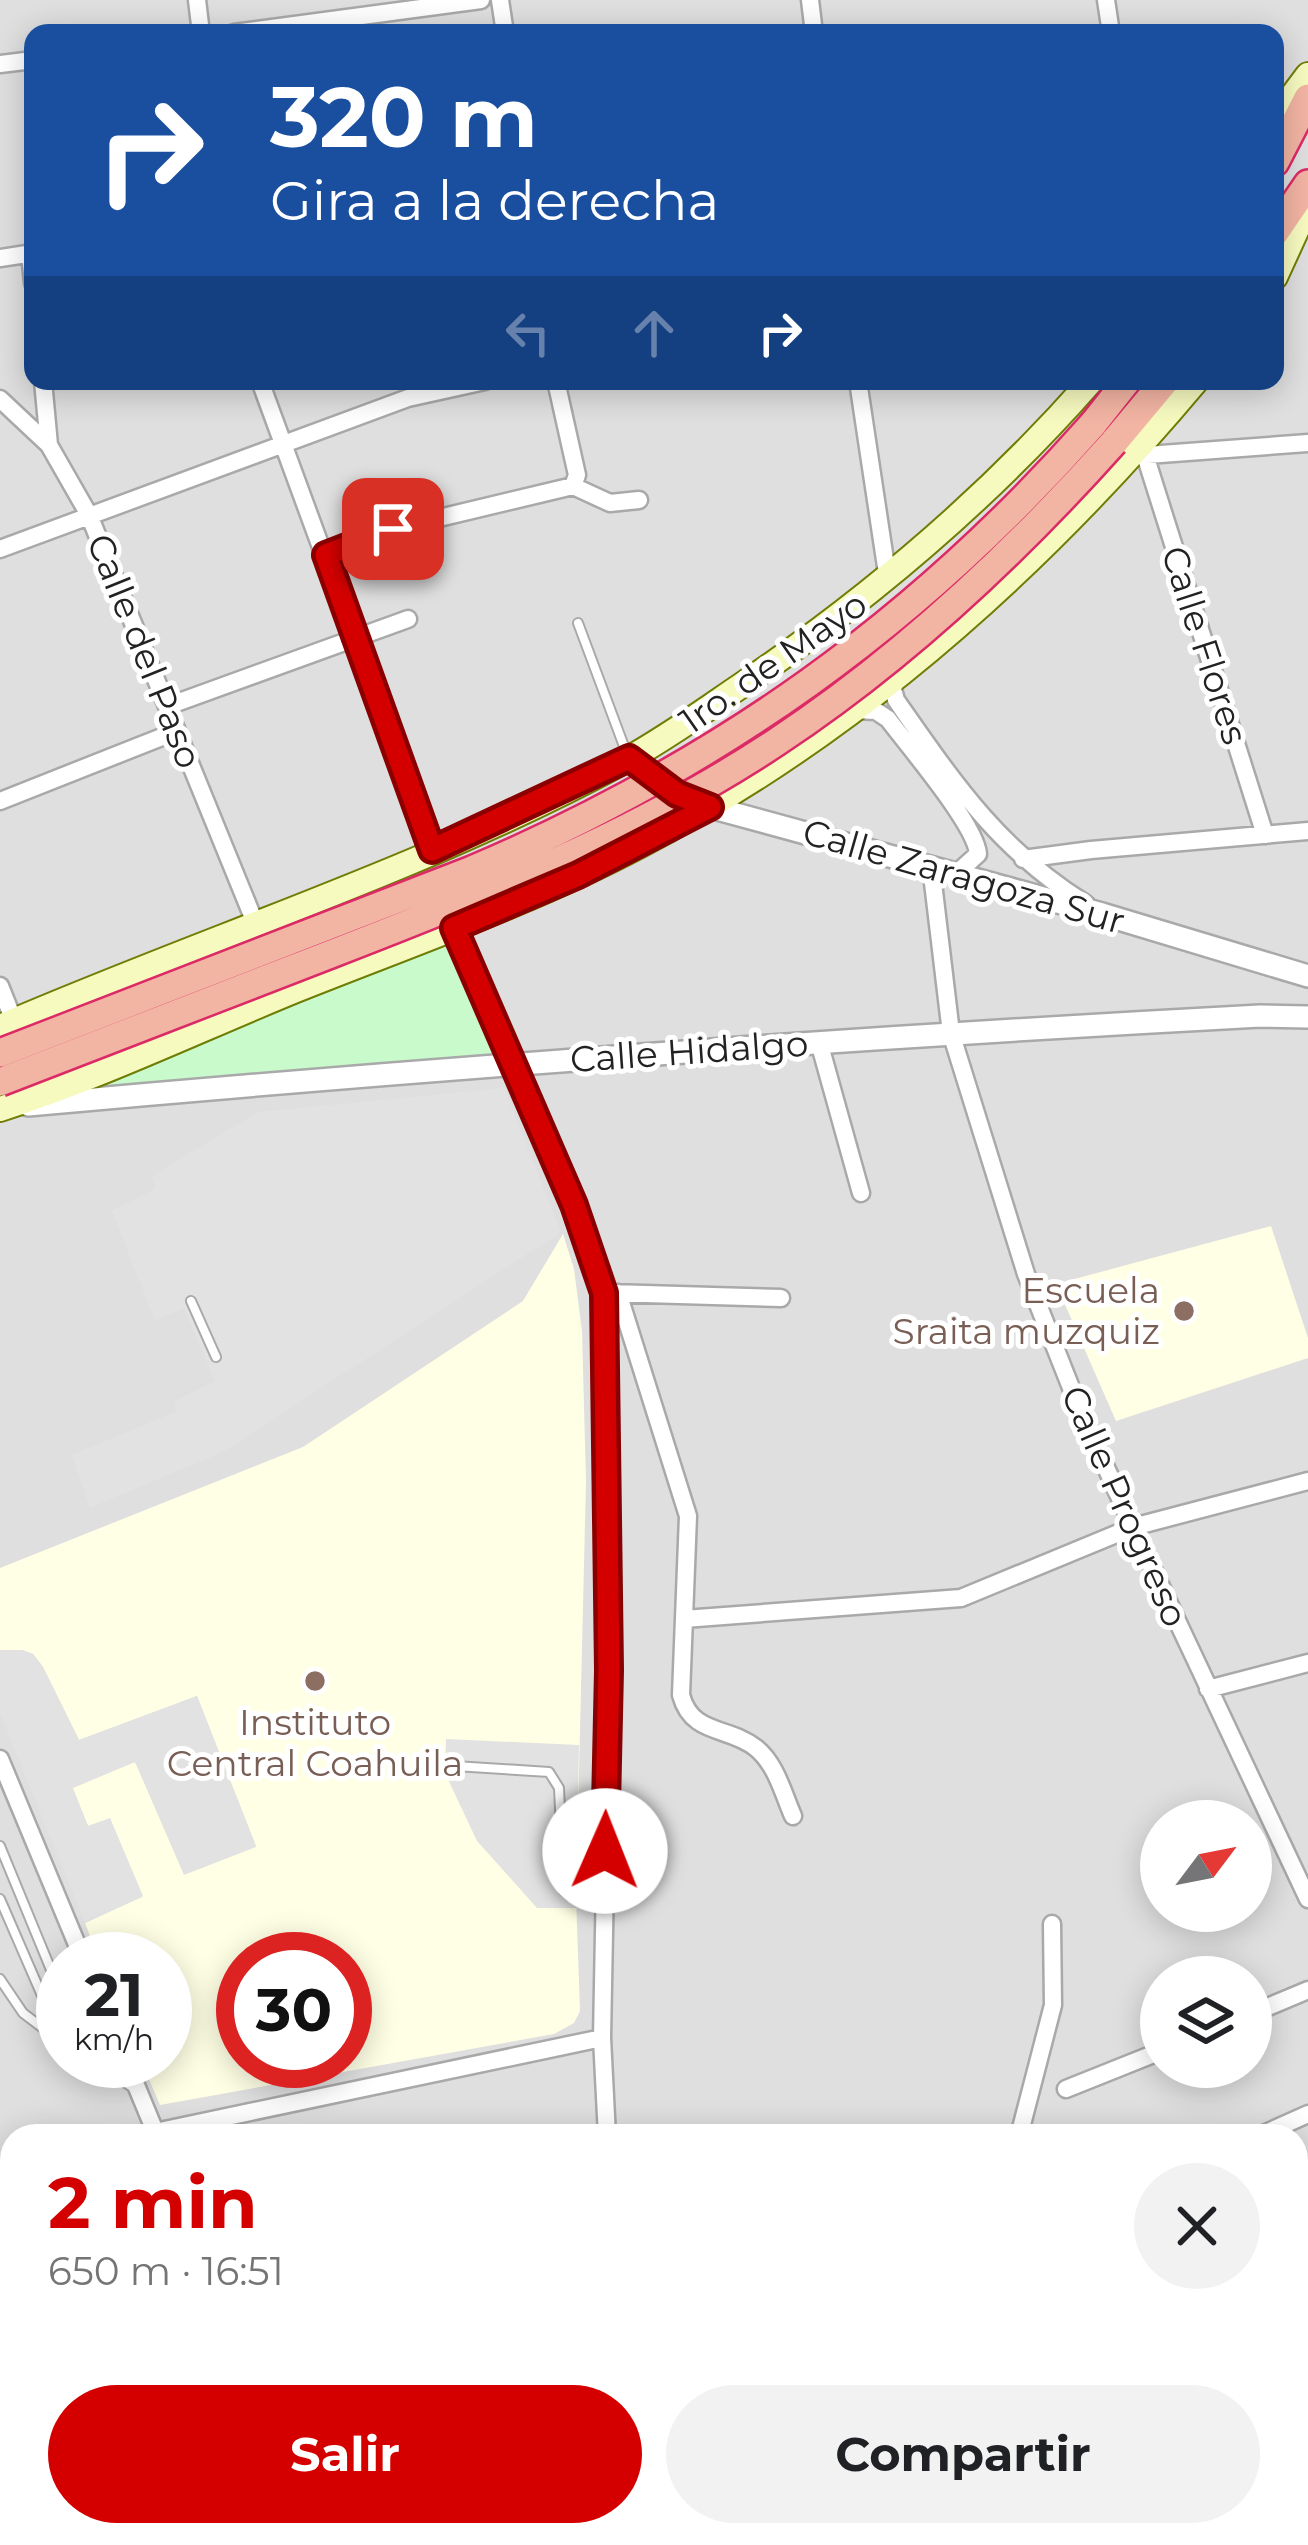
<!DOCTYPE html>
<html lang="es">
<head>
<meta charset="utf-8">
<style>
  body { margin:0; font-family:Montserrat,sans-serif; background:#f2f2f2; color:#202124; height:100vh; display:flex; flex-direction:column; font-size:45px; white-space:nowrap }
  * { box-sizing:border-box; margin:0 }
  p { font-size:39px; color:#757577 }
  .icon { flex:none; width:66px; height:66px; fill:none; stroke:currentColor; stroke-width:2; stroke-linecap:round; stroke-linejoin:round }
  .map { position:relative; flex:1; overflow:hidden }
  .side { position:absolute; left:0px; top:2124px; width:1308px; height:423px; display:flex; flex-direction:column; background:#fff; border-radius:36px 36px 0 0; box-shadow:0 6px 30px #0003 }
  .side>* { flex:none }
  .top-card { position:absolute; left:24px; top:24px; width:1260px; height:366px; border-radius:24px; box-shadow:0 6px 30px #0003; background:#1a4fa0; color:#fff; overflow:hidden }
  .needle { width:78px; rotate:58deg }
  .tools { position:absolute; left:1140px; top:1800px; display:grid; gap:24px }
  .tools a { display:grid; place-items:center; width:132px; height:132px; border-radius:50%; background:#fff; box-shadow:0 6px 30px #0003; font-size:60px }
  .speed { position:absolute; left:36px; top:1932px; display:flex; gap:24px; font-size:60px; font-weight:700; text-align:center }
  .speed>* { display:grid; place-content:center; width:156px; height:156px; border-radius:50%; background:#fff; box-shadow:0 6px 30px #0003; line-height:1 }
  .speed small { font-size:30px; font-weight:400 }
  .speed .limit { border:18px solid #d22; background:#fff; color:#111 }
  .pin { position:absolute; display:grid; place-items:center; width:102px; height:102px; color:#fff; margin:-51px; border-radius:24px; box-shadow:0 6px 18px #0006 }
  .me { position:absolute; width:132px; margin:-66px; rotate:1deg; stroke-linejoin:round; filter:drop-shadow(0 0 9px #0008) }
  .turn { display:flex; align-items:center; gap:42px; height:252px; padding:0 48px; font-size:54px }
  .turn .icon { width:156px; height:156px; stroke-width:2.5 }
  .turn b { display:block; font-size:84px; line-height:102px }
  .lanes { display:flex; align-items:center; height:114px; padding:0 48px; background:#0003; justify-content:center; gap:60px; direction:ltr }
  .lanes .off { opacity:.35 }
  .round { display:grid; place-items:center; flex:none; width:126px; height:126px; border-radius:63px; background:#f2f2f2 }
  .overview { display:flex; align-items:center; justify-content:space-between; height:204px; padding:0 48px }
  h1 { font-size:72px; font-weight:700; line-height:90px; color:#d40000 }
  .primary-button { display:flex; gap:24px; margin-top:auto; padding:24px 48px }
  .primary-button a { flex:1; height:138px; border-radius:72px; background:#d40000; color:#fff; font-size:48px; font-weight:700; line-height:138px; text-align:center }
  .primary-button a+a { background:#f2f2f2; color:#202124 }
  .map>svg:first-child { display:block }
  .residential { fill:#e0dfdf; fill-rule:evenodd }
  .education { fill:#ffffe5; fill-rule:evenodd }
  .park { fill:#c8facc }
  .parking { fill:#e2e2e2 }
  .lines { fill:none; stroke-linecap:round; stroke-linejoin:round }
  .service-casing { stroke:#a9a9a9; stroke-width:12 }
  .minor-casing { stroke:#a9a9a9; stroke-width:21 }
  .tertiary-casing { stroke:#a9a9a9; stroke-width:26 }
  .secondary-casing { stroke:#707d05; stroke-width:28 }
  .trunk-casing { stroke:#dc2a67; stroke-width:32 }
  .service { stroke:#fff; stroke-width:8 }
  .minor { stroke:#fff; stroke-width:16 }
  .tertiary { stroke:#fff; stroke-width:21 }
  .secondary { stroke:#f7fabf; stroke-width:24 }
  .trunk { stroke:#f2b4a3; stroke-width:27 }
  .trunk-bridge-casing { stroke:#dc2a67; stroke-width:32; stroke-linecap:butt }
  .trunk-bridge { stroke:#f2b4a3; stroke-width:27 }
  .route-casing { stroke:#8a0000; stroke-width:30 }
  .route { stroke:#d40000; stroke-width:21 }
  .education-dot { fill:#8d6e63; stroke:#fff; stroke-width:4.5 }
  .labels { text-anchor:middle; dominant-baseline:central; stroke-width:10; stroke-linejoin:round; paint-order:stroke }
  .street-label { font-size:36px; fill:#222; stroke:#fff }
  .education-label { font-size:36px; fill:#785e54; stroke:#fff; text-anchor:end }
</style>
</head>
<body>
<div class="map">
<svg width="1308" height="2545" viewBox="0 0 1308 2545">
  <rect width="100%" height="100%" fill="#f2efe9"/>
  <path class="residential" d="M0 0H1308V2545H0ZM33 33H1275V381H33ZM1161 1821H1251V1911H1161ZM63 1959H165V2061H63ZM243 1959H345V2061H243ZM1161 1977H1251V2067H1161ZM12 2136H1296V2535H12Z"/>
  <path class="education" d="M1271 1226 1308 1338V1358L1116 1421 1056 1284Z
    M563 1234 574 1269 582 1331 586 1481 576 1897 580 2011 574 2023 554 2034 160 2105 141 2061H165V1959H99L85 1923 142 1897 110 1819 88 1826 72 1788 134 1762 256 1846 197 1696 79 1740 43 1667 33 1654 22 1650H0V1568L303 1447 523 1301ZM243 1959H345V2061H243Z"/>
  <path class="park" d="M448 938 497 1053 64 1093Z"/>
  <path class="parking" d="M504 1088 561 1232 225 1451 90 1508 72 1455 177 1411 173 1402 215 1381 184 1308 155 1321 112 1211 156 1188 152 1176 258 1112Z
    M0 1650H22L33 1654 43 1667 79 1740 197 1696 256 1847 184 1875 135 1762 73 1788 88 1826 110 1818 143 1896 85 1923 0 1713Z
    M446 1739 579 1745 576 1908H537L477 1841 445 1773Z"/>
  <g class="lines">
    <defs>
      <path id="service" d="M578 623 628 757
        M191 1301 216 1357
        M455 1766 549 1772 559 1788 564 1891 570 1896H603
        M0 1846 63 1999
        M0 1899 63 2044
        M0 1979 23 2013 56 2038
        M89 2061 134 2088
        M0 2387 12 2412
        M672 2535V2545
        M717 2535 718 2545
        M59 2545 65 2535"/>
      <path id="minor" d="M197 0 201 33
        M500 0 505 33
        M810 0 814 33
        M1106 0 1111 33
        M234 33 481 0
        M0 64 33 60
        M30 253 33 283
        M0 258 33 253
        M43 381 49 445
        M260 381 432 850
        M556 381 577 475 573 486
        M858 381 888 580
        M0 399 49 445 89 515 256 925
        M1145 455 1265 835
        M1134 456 1308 443
        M0 549 408 398 485 381
        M326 555 393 529 573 486 610 503 639 500
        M897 676 893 689 896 700C954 783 998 849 1086 904
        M168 706 408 619
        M854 710 876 711 888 719C909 747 976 825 978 854L957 873
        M0 801 177 731
        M1023 859 1091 850 1308 831
        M931 866 951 1033 1026 1274 1079 1408 1133 1527 1308 1899
        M454 928 573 1205 604 1293 609 1670 602 2038 607 2136
        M0 986 14 1021
        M819 1042 861 1193
        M611 1293 781 1298
        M618 1293 688 1516 681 1695C692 1736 729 1726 756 1748 776 1764 783 1793 793 1816
        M684 1619 961 1598 1133 1527 1308 1481
        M1208 1689 1308 1663
        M0 1759 83 1959
        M1251 2014 1308 1990
        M126 2061 157 2136
        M1066 2089 1161 2051
        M155 2132 602 2038
        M1019 2136 1053 2005 1052 1924
        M1259 2136 1308 2114
        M1296 2234 1308 2227
        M1296 2352 1308 2357
        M320 2535 324 2545
        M631 2535 632 2545
        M1038 2535 1041 2545
        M260 2545 293 2535
        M1300 2545 1308 2542"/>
      <path id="tertiary" d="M629 758 677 794 710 807 1102 914 1308 976
        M28 1105C438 1068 849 1038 1260 1016L1308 1017"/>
      <path id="secondary" d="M1275 119 1308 75
        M1275 277 1308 205
        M0 1027C208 937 428 868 628 759 668 737 705 710 742 685 872 597 988 498 1091 381
        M0 1109C100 1077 198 1030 296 990 411 944 530 903 640 845 857 732 1040 567 1196 381"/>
      <path id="trunk" d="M1275 162 1308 98
        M1275 232 1308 184
        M1093 424 1127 381
        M1114 442 1165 381"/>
    </defs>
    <use href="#service" class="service-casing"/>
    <use href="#minor" class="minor-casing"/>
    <use href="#tertiary" class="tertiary-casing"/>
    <use href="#secondary" class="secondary-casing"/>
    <use href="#trunk" class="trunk-casing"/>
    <use href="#service" class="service"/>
    <use href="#minor" class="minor"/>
    <use href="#tertiary" class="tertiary"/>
    <use href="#secondary" class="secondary"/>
    <use href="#trunk" class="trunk"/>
    <defs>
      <path id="trunk-bridge" d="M0 1053 472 870C718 765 916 625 1093 424
        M0 1082C110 1039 221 997 331 954 484 895 637 834 775 743 901 660 1014 554 1114 442"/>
    </defs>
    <use href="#trunk-bridge" class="trunk-bridge-casing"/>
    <use href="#trunk-bridge" class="trunk-bridge"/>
  </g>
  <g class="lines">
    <defs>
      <path id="route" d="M393 529 326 555 432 850 629 758 677 794 710 807 578 875 454 928 574 1205 604 1293 609 1670 605 1851"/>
    </defs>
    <use href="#route" class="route-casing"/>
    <use href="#route" class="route"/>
  </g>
  <g class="education-dot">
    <circle cx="1184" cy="1311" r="12"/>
    <circle cx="315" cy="1681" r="12"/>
  </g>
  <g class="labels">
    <g class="street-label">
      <text transform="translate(1205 645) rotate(72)">Calle Flores</text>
      <text transform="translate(145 651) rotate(68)">Calle del Paso</text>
      <text transform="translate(773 662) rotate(-35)">1ro. de Mayo</text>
      <text transform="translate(964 876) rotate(16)">Calle Zaragoza Sur</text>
      <text transform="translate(689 1051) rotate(-4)">Calle Hidalgo</text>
      <text transform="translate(1125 1506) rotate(66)">Calle Progreso</text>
    </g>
    <g class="education-label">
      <text x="1160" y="1290">Escuela<tspan x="1160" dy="41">Sraita muzquiz</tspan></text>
      <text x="315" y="1722" text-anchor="middle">Instituto<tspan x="315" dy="41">Central Coahuila</tspan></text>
    </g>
  </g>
</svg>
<div class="tools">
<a><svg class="needle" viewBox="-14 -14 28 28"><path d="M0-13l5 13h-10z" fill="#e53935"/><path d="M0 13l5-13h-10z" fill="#757577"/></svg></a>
<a><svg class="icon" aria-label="layers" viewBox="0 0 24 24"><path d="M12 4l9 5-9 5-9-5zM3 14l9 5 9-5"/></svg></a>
</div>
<div class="speed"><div>21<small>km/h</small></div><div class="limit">30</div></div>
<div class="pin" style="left:393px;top:529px;background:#d93025"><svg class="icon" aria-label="arrive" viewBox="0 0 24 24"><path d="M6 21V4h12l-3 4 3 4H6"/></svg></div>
<svg class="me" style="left:605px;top:1851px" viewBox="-20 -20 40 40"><circle r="19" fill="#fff"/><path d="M0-13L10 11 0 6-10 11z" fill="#d40000"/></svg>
<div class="top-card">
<div class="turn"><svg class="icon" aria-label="right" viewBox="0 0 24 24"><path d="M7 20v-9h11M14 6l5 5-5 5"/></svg><div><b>320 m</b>Gira a la derecha</div></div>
<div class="lanes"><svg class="icon off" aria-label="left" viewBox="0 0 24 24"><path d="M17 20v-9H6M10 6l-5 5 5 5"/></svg><svg class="icon off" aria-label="ahead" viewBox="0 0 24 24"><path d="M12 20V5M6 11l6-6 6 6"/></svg><svg class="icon" aria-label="right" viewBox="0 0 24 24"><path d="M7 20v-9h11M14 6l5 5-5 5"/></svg></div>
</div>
<section class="side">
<div class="overview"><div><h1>2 min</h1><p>650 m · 16:51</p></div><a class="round"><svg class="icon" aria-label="close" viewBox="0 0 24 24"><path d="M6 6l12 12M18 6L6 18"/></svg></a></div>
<div class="primary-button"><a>Salir</a><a>Compartir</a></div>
</section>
</div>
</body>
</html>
